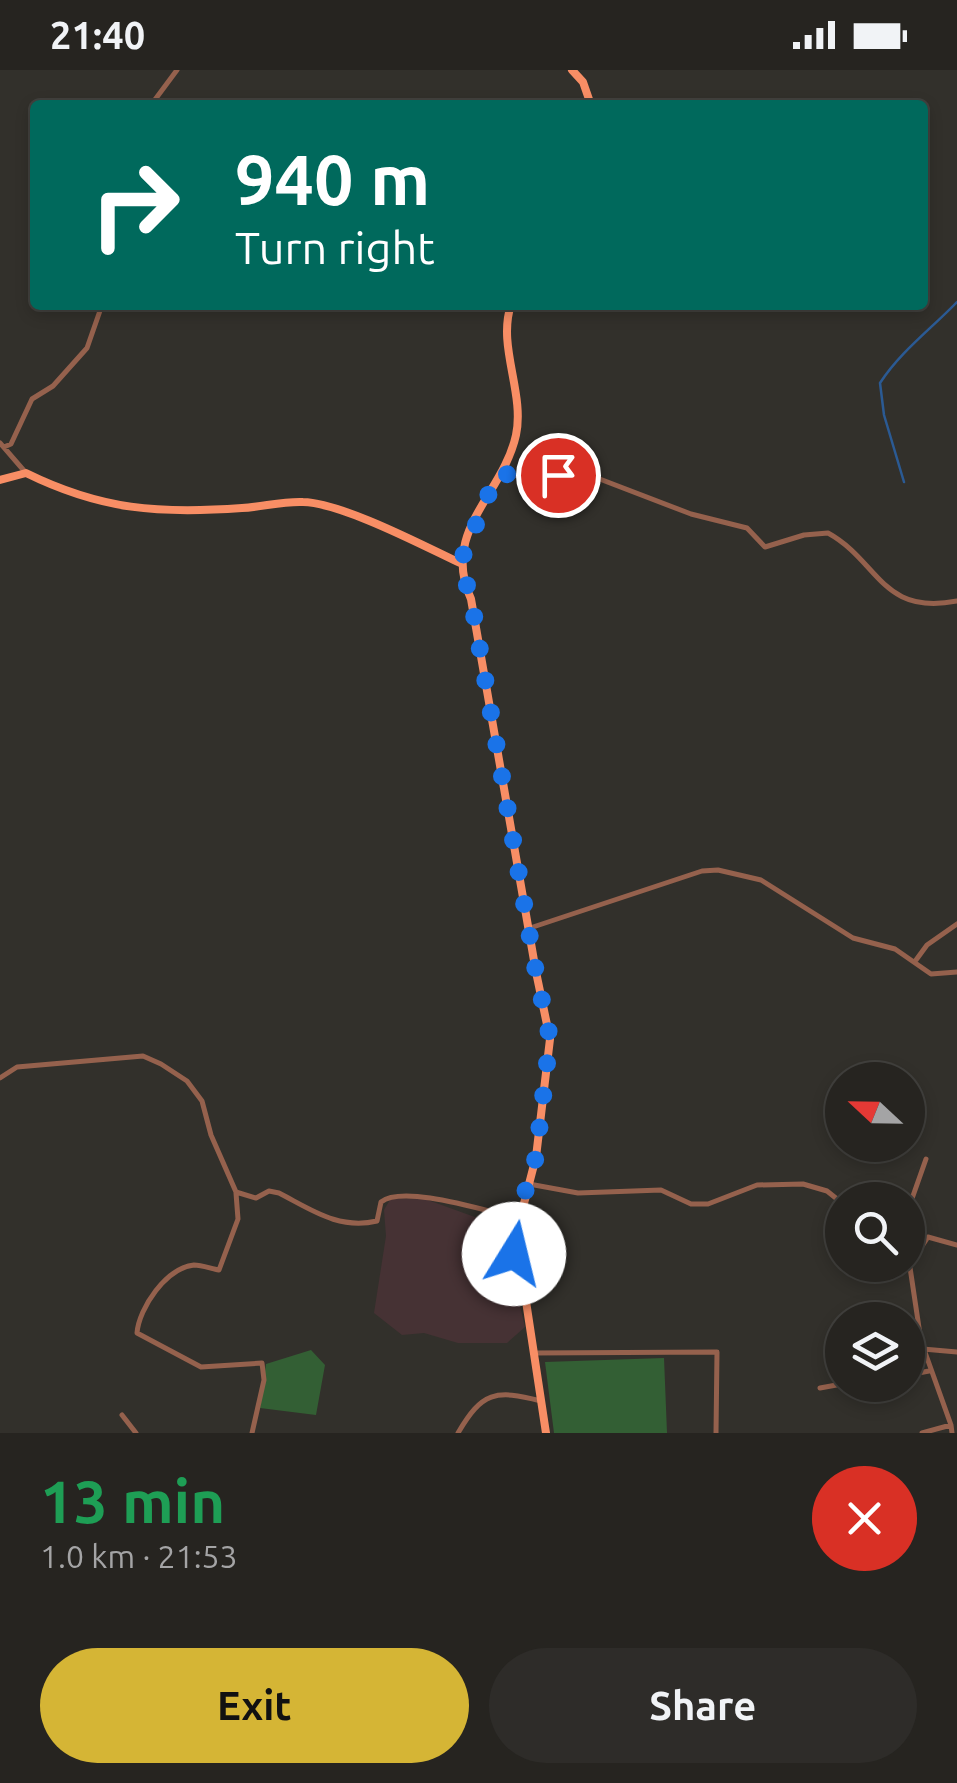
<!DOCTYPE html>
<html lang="en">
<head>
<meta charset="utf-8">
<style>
  body { margin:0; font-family:Ubuntu,sans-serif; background:#2e2c29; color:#f1f3f6; height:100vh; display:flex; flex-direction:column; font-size:38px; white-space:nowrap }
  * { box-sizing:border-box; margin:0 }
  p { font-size:32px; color:#a4a4a5 }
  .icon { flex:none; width:55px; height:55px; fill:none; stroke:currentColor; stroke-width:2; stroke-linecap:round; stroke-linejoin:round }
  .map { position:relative; height:1363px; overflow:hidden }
  .drawer { display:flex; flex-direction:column; background:#262420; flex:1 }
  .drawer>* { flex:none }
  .hud { position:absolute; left:30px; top:30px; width:898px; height:210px; border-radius:10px; box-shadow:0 5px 15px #0003,0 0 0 2px #42413e; background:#00695c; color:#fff; overflow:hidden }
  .needle { width:65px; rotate:292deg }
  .fabs { position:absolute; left:825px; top:992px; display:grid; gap:20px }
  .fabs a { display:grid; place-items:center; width:100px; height:100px; border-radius:50%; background:#262420; box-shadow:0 5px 15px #0003,0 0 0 2px #42413e; font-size:50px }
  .pin { position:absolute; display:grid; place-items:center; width:85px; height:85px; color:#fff; margin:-42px; border:5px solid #fff; border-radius:50%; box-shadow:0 2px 10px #0007 }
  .me { position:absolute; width:110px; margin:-55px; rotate:9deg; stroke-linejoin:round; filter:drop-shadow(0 0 8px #0008) }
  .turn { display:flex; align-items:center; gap:35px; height:210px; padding:0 40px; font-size:45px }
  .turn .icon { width:130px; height:130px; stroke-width:2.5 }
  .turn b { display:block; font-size:70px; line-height:85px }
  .round { display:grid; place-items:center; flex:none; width:105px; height:105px; border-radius:52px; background:#2e2c29 }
  .headline { display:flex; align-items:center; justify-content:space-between; height:170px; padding:0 40px }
  h1 { font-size:60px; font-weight:700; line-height:75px; color:#1e9e55 }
  .primary-button { display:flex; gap:20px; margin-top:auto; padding:20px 40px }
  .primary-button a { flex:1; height:115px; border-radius:60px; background:#d5b535; color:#111; font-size:40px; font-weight:700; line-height:115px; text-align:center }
  .primary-button a+a { background:#2e2c29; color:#f1f3f6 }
  .status { display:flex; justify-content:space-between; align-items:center; height:70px; padding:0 50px; background:#262420; direction:ltr }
  .status svg { height:28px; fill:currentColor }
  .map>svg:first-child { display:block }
  .education { fill:#463234 }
  .green { fill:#335f34 }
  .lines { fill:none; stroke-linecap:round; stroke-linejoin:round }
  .stream { stroke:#2b5a93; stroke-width:2.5 }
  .street { stroke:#95614d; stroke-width:5 }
  .primary { stroke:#f88e65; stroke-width:8 }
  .route { stroke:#1a73e8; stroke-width:18; stroke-dasharray:0 32.4 }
</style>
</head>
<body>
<div class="status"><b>21:40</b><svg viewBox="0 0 49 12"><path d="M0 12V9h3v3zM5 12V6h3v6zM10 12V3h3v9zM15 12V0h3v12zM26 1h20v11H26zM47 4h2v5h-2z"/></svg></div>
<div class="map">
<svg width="957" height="1363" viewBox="0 0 957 1363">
  <rect width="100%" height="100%" fill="#32302b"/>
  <path class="education" d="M391 1128 425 1129 508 1159V1186L525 1257 507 1273H458L424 1263 402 1265 374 1243 386 1166 384 1140Z"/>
  <path class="green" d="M311 1280 325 1295 316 1345 260 1338 266 1294Z
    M664 1288 667 1363H554L545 1292Z"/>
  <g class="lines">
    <path class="stream" d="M904 412 884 345 880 313C901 281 930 260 957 232"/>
    <path class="street" d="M151 35 177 0
      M0 373 26 403
      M4 377 11 374 32 329 53 316 87 278 102 235
      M500 404 532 407 584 403 691 444 747 458 765 477 804 465 828 463C879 491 881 546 957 531
      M530 858 702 801 718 800 761 810 853 868 895 879 931 904 957 902
      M916 890 927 875 957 854
      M0 1008 17 997 143 986 161 994 187 1011 202 1031 211 1065 236 1122 256 1128 269 1121 279 1123C312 1140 339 1160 377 1151L381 1132C404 1114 488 1142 517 1148
      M529 1114 578 1123 661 1120 691 1134H708L757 1115 803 1114 827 1121 842 1133
      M236 1123 238 1149 219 1200C212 1199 202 1195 194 1195 166 1198 139 1238 137 1263L201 1297 262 1293 264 1310 252 1363
      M908 1140 926 1089
      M908 1184 921 1271 951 1355
      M911 1193 928 1167 957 1175
      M923 1279 957 1282
      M533 1283 717 1282 716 1363
      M908 1305 929 1301
      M820 1318 842 1314
      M122 1345 136 1363
      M458 1363C482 1322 495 1319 541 1331
      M922 1363 951 1355 952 1363"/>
    <path class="primary" d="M572 0 583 12 591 35
      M511 235C497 276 525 323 516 365 503 425 440 461 471 529L536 902 550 969 536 1087 513 1176 524 1218 546 1363
      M0 410 26 403C101 440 159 444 242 438 262 437 283 431 303 432 342 433 422 475 460 493"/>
  </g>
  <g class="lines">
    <path class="route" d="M514 1184 517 1148 536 1087 550 968 536 902 471 528 460 493 497 404 558 405"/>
  </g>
</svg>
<div class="fabs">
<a><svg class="needle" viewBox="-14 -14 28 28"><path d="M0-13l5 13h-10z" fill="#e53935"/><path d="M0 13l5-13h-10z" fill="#a4a4a5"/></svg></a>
<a><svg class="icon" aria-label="search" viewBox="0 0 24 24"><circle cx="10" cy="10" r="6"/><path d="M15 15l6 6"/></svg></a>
<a><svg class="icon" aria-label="layers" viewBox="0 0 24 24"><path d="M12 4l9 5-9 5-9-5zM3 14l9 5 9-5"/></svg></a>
</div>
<div class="pin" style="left:558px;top:405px;background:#d93025"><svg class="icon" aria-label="arrive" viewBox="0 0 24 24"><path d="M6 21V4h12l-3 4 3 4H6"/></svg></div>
<svg class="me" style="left:514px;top:1184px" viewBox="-20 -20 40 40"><circle r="19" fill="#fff"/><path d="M0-13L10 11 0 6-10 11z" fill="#1a73e8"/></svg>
<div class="hud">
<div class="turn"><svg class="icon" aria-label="right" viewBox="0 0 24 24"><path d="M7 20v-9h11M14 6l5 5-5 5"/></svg><div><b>940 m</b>Turn right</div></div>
</div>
</div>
<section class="drawer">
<div class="headline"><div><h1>13 min</h1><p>1.0 km · 21:53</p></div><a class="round" style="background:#d93025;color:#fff"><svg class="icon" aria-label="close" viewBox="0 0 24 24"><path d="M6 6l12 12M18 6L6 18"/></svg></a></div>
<div class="primary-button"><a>Exit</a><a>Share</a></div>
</section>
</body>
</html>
